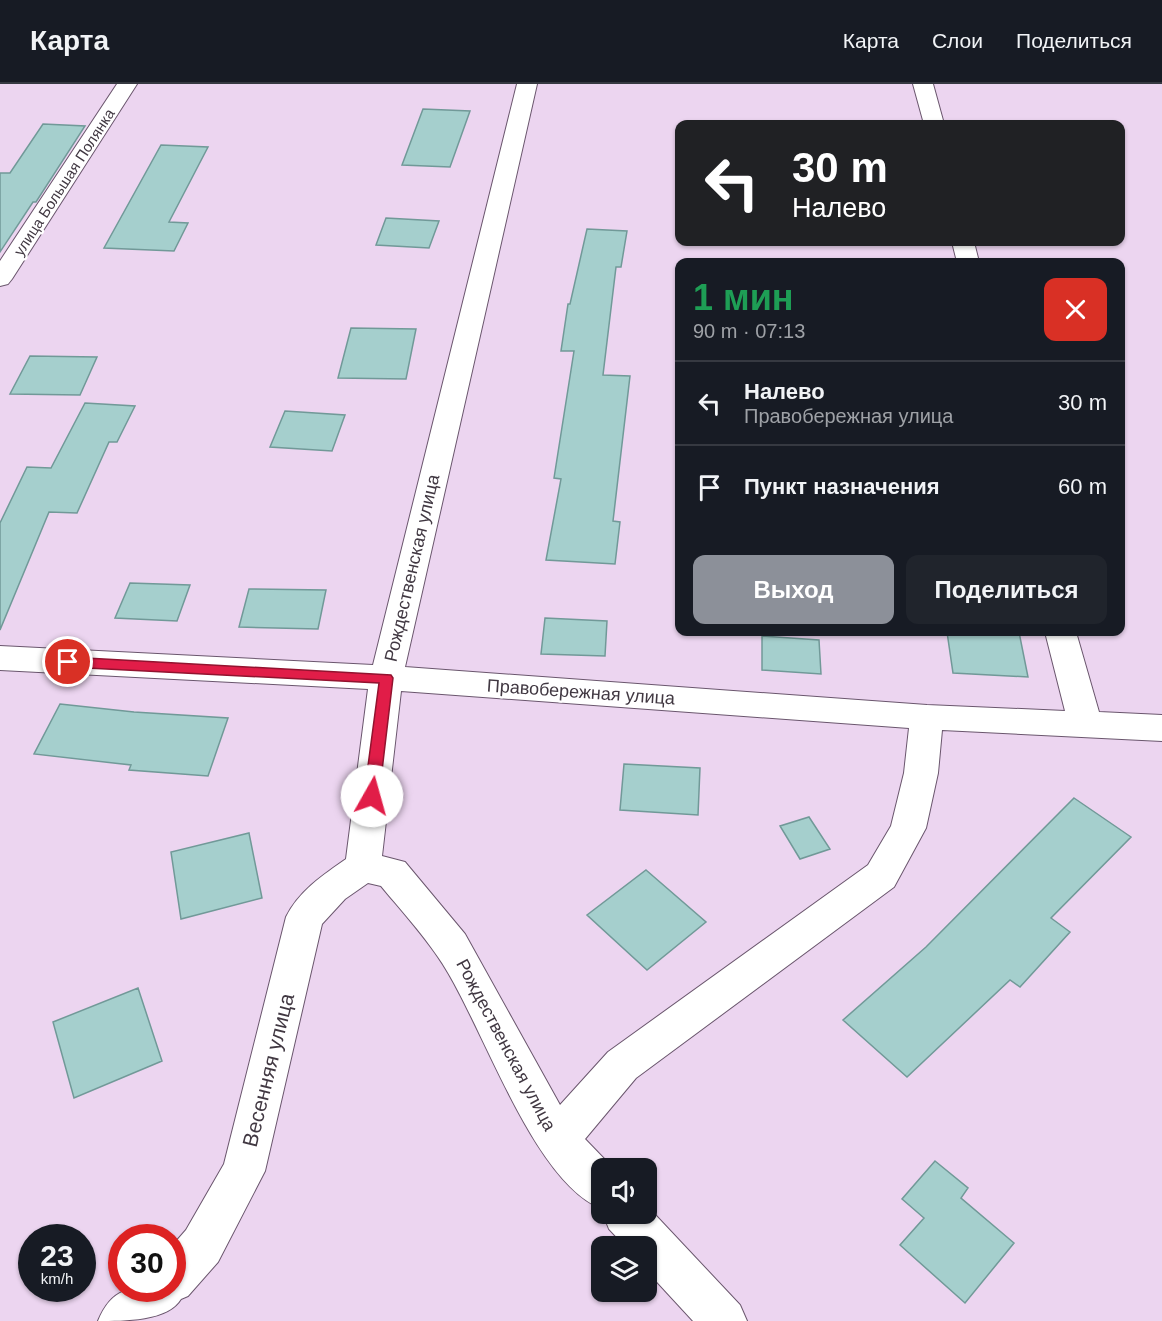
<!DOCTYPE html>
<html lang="ru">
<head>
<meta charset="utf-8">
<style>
  body { margin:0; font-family:Helvetica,sans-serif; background:#20242c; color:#f1f3f6; height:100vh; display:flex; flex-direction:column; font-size:22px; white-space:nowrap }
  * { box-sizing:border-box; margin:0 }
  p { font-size:20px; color:#9ea1a6 }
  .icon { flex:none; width:33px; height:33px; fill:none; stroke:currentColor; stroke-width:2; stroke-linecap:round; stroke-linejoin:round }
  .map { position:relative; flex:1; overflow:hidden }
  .drawer { position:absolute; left:675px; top:174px; width:450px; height:378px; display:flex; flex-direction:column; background:#171b24; border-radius:12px; box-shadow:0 2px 4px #0004 }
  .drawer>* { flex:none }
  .guide { position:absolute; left:675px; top:36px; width:450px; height:126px; border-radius:12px; box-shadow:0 2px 4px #0004; background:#202124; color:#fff; overflow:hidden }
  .buttons { position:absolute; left:591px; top:1074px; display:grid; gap:12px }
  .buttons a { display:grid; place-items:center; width:66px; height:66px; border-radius:12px; background:#171b24; box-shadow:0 2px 4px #0004; font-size:30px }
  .speed { position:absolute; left:18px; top:1140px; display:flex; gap:12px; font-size:30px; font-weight:700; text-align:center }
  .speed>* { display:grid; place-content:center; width:78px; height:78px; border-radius:50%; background:#171b24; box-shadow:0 2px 4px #0004; line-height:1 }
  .speed small { font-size:15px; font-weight:400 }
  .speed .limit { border:9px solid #d22; background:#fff; color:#111 }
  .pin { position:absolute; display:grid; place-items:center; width:51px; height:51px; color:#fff; margin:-26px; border:3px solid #fff; border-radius:50%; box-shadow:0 2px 6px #0007 }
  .me { position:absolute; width:66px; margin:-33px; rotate:7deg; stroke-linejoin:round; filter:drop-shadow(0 0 4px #0008) }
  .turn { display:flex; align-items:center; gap:21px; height:126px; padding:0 18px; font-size:27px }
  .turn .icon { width:78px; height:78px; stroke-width:2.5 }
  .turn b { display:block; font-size:42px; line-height:51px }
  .round { display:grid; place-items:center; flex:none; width:63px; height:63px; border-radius:12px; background:#20242c }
  .headline { display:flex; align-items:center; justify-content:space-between; height:102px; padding:0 18px }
  h1 { font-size:36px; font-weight:600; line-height:45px; color:#1e9e55 }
  .button { display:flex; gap:12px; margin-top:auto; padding:12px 18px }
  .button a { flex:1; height:69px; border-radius:12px; background:#8c9099; color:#fff; font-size:24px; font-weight:600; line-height:69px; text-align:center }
  .button a+a { background:#20242c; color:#f1f3f6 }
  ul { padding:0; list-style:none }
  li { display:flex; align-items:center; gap:18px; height:84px; padding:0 18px; border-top:2px solid #363941 }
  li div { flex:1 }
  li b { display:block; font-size:22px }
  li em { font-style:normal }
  header { display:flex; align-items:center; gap:36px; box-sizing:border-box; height:84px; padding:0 30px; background:#171b24; border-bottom:2px solid #363941 }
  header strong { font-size:28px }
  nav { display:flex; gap:33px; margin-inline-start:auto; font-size:21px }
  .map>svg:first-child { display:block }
  .building { fill:#a5cfcd; stroke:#719998; stroke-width:1.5 }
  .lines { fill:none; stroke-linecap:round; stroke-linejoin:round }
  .minor-casing { stroke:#6a566d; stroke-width:2 }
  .minor { fill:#fff; fill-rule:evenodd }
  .route { fill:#e11d48; stroke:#92132f; stroke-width:1.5 }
  .labels { text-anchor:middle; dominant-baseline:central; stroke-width:4.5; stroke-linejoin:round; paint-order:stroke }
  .far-street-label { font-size:15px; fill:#413842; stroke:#fff }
  .street-label { font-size:18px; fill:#413842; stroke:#fff }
  .near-street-label { font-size:21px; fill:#413842; stroke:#fff }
</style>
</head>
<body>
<header>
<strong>Карта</strong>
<nav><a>Карта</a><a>Слои</a><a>Поделиться</a></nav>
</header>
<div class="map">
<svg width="1162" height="1237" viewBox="0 0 1162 1237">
  <rect width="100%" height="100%" fill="#ecd5f0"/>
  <path class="building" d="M423 25 470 27 450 83 402 81Z
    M43 40 85 42 36 118H33L0 168V89H10Z
    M161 61 208 63 169 138 188 139 174 167 104 164Z
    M386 134 439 137 429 164 376 161Z
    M587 145 627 147 621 183H616L603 291 630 292 613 437 620 438 615 480 546 476 561 395 554 394 574 267H561L568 220H570Z
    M351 244 416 245 406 295 338 294Z
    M30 272 97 273 80 311 10 310Z
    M85 319 135 322 117 358H109L77 429 49 428 0 546V439L27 383 51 384Z
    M285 327 345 331 332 367 270 363Z
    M130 499 190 501 177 537 115 534Z
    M249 505 326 506 318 545 239 543Z
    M545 534 607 537 605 572 541 570Z
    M947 548H1019L1028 593 953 589Z
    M762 552 819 556 821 590 762 586Z
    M60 620 134 628 228 634 208 692 129 686 131 681 34 670Z
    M624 680 700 684 698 731 620 726Z
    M1074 714 1131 753 1051 834 1070 848 1020 903 1010 896 907 993 843 936 926 863Z
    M809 733 830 765 800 775 780 742Z
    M249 749 262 814 181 835 171 768Z
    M646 786 706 838 647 886 587 831Z
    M138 904 162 977 74 1014 53 938Z
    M935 1077 968 1104 961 1114 1014 1159 965 1219 900 1161 924 1134 902 1115Z"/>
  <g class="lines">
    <defs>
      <path id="minor" d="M117 0H137L12 195 8 200 0 202V177Z
        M517 0H537L405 583 927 621 1065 627 1045 548H1076L1099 628 1162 631V657L942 646 938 689 926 744 894 803 636 994 585 1055 613 1084H602V1125C531 1097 482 936 438 873 421 848 400 825 381 802L368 799 345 815 322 840 265 1087 218 1178 188 1212 181 1215C168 1237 125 1237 98 1237 114 1198 136 1204 172 1204V1162L186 1146 224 1080 286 833C299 807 323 791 346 775L368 605 0 586V562L373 581ZM401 607 909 644 904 689 891 742 868 781 608 968 560 1021 465 850 405 778 382 772Z
        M913 0H933L944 40H924Z
        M952 158H974L979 178H957Z
        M646 1121 740 1221 747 1237H693L646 1186V1162H625L609 1145 603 1130H646Z"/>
    </defs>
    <use href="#minor" class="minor-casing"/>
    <use href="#minor" class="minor"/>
  </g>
  <path class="route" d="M68 573 391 591 393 594 379 712 377 716H366L364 712 379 599 68 583 61 578Z"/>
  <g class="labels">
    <g class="far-street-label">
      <text transform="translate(64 98) rotate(-57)">улица Большая Полянка</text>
    </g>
    <g class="street-label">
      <text transform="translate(412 484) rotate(-77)">Рождественская улица</text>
      <text transform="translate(581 608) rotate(4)">Правобережная улица</text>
      <text transform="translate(506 961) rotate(62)">Рождественская улица</text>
    </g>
    <g class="near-street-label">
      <text transform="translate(268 986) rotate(-76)">Весенняя улица</text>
    </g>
  </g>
</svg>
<div class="buttons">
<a><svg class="icon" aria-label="sound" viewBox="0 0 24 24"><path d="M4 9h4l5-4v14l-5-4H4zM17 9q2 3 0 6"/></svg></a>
<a><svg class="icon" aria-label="layers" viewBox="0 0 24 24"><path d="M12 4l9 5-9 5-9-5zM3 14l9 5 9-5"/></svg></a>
</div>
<div class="speed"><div>23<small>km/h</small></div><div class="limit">30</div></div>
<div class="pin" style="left:68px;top:578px;background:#d93025"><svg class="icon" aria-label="arrive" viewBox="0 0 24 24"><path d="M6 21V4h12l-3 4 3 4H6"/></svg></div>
<svg class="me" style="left:372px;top:712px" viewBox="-20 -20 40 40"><circle r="19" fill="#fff"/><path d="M0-13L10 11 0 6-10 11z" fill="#e11d48"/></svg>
<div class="guide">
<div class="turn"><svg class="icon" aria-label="left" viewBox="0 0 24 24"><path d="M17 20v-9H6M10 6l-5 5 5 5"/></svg><div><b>30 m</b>Налево</div></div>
</div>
<section class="drawer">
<div class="headline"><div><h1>1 мин</h1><p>90 m · 07:13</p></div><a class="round" style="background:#d93025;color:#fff"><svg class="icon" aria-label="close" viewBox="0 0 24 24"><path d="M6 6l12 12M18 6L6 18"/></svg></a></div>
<ul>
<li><svg class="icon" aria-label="left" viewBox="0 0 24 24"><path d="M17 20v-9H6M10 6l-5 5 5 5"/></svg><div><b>Налево</b><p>Правобережная улица</p></div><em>30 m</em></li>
<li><svg class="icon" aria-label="arrive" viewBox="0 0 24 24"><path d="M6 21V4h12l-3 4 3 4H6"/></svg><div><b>Пункт назначения</b></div><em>60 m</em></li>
</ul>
<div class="button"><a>Выход</a><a>Поделиться</a></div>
</section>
</div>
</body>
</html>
